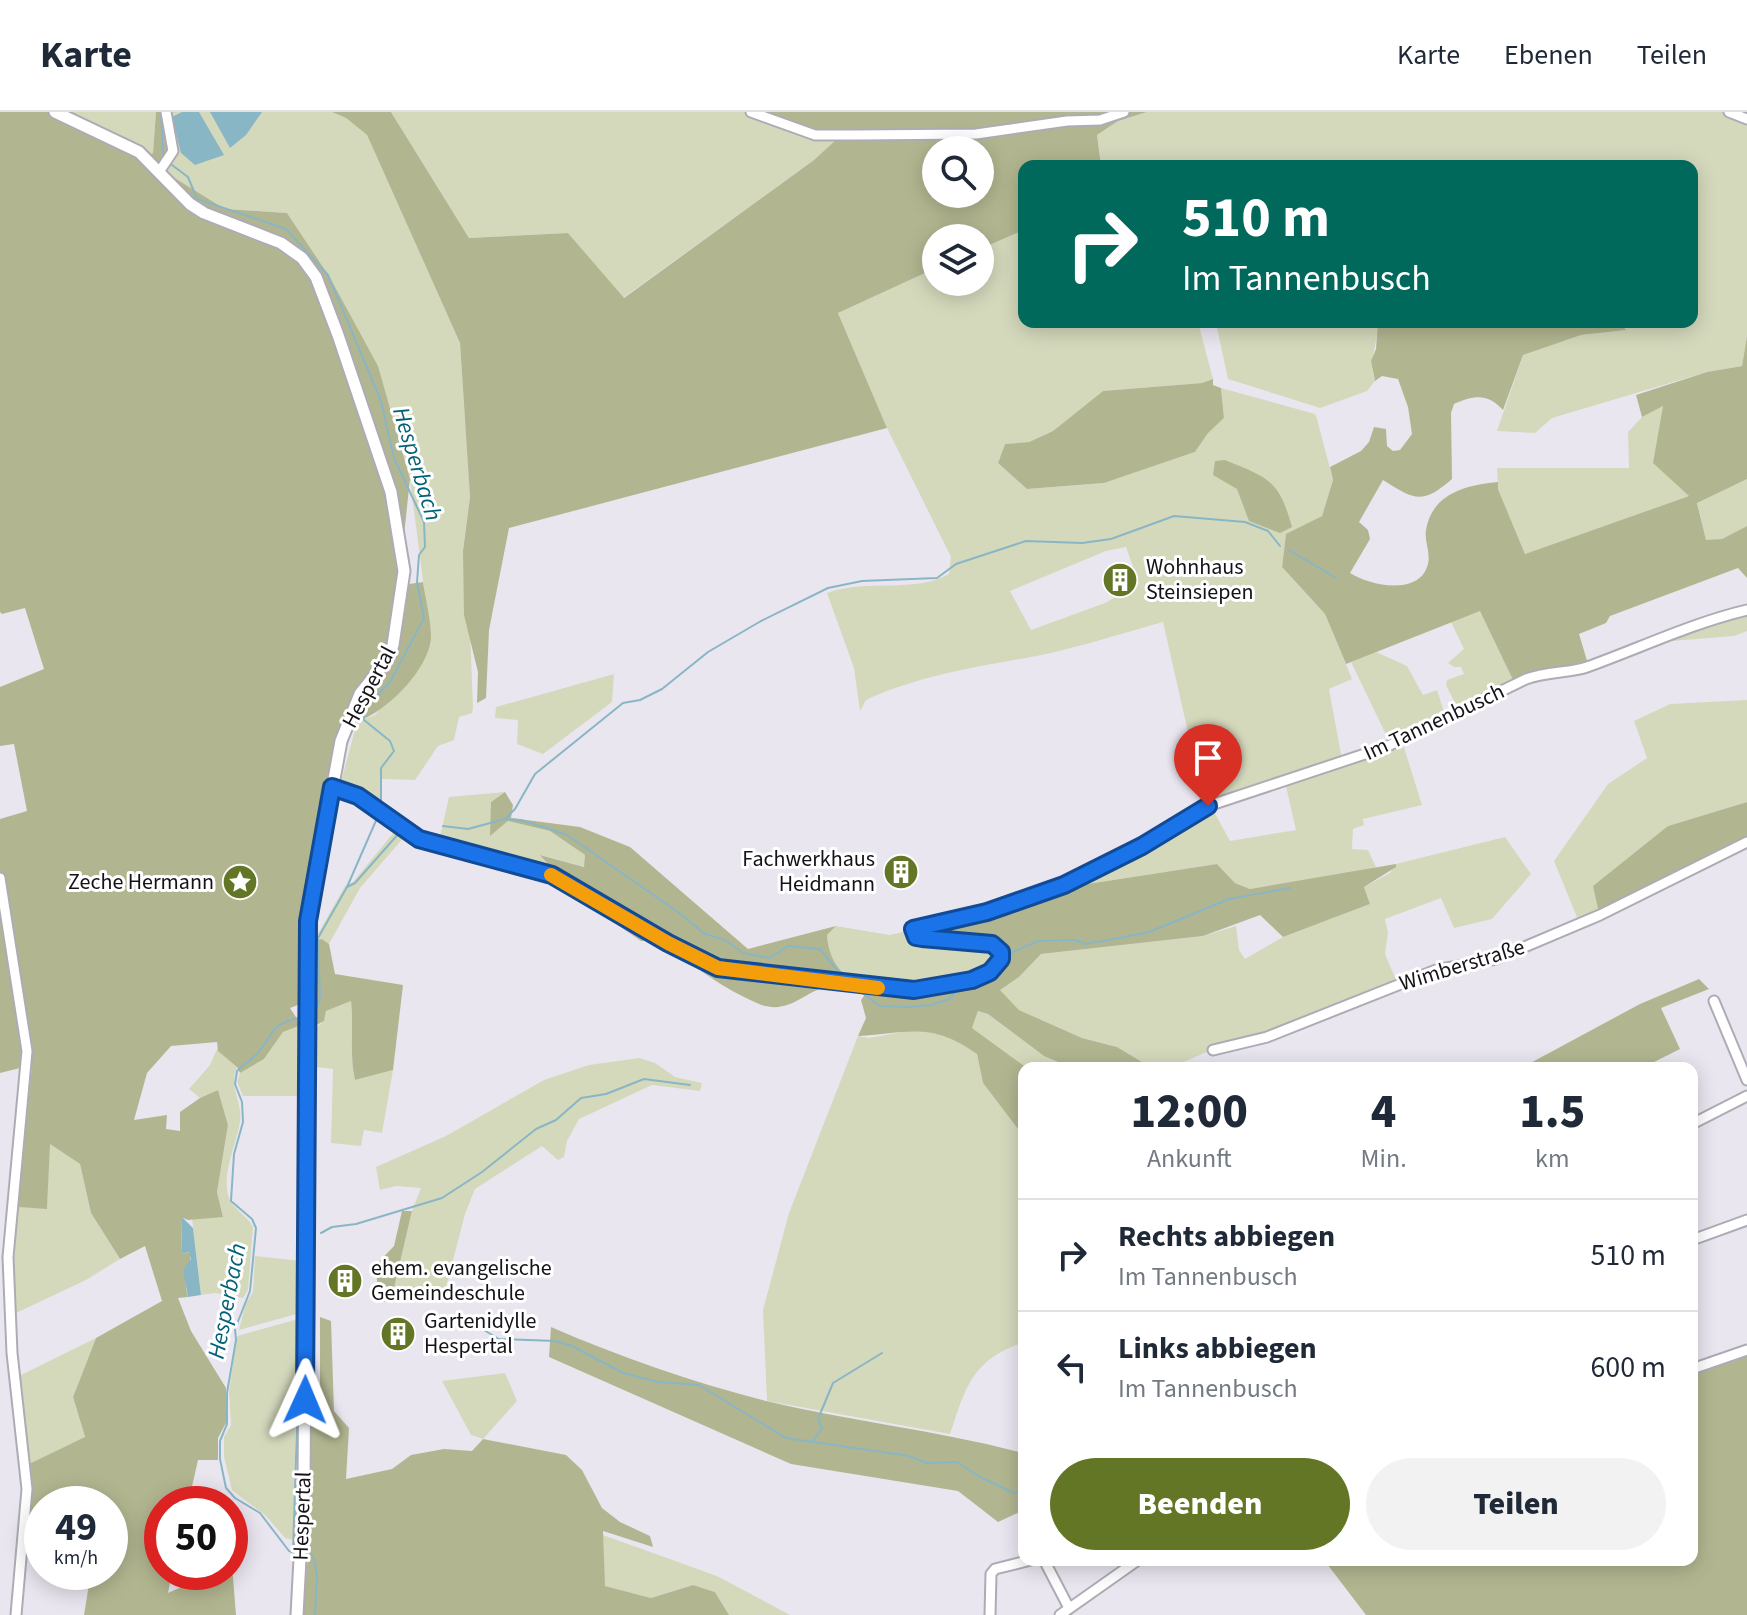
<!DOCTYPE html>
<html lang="de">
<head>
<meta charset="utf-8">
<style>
  body { margin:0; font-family:"Source Sans 3",sans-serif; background:#f2f2f3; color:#1f2937; height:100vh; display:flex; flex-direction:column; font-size:30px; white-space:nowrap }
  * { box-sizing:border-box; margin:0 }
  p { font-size:26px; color:#747a83 }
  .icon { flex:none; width:44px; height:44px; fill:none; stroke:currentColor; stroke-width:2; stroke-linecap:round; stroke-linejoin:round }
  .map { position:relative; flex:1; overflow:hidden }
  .panel { position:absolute; left:1018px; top:950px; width:680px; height:504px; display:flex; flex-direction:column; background:#fff; border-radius:16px; box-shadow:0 4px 20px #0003 }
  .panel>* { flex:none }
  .top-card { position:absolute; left:1018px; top:48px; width:680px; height:168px; border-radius:16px; box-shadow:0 4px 20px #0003; background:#00695c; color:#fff; overflow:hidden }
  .controls { position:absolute; left:922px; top:24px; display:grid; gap:16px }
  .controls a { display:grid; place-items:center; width:72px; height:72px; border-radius:50%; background:#fff; box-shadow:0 4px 20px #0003; font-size:40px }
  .speed { position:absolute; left:24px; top:1374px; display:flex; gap:16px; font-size:40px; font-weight:700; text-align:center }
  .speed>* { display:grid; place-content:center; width:104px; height:104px; border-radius:50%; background:#fff; box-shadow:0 4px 20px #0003; line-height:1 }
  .speed small { font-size:20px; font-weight:400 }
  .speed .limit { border:12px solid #d22; background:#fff; color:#111 }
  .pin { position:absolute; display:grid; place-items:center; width:68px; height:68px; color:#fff; margin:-82px -34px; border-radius:50% 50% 50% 0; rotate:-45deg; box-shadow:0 0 8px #0007 }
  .pin .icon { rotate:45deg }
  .me { position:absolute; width:88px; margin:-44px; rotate:1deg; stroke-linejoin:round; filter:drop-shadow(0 0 6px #0008) }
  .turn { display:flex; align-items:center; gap:28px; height:168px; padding:0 32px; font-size:36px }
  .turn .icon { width:104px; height:104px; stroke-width:2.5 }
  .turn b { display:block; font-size:56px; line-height:68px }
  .eta { display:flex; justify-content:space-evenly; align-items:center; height:136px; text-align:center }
  .eta b { font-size:48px; font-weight:800; line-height:56px }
  .primary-button { display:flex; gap:16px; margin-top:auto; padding:16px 32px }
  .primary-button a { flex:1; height:92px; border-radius:48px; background:#637625; color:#fff; font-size:32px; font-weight:800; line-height:92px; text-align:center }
  .primary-button a+a { background:#f2f2f3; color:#1f2937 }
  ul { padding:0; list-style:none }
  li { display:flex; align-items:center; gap:24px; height:112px; padding:0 32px; border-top:2px solid #e0e1e3 }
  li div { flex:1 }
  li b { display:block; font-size:30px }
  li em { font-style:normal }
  header { display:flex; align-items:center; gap:48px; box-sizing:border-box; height:112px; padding:0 40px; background:#fff; border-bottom:2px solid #e0e1e3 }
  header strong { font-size:38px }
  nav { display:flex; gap:44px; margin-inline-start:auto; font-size:28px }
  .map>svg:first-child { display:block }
  .green { fill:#d5d9bc; fill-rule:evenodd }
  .forest { fill:#b2b690; fill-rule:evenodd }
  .water { fill:#89b6c5 }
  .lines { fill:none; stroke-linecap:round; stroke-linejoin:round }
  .stream { stroke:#89b6c5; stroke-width:2 }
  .minor-casing { stroke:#afabb4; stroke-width:13 }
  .major-casing { stroke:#afabb4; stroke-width:15 }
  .minor { stroke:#fff; stroke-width:9 }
  .major { stroke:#fff; stroke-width:11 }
  .route-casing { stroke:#114b97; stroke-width:20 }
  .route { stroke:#1a73e8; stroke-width:14 }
  .slow { stroke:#f59e0b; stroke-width:14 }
  .labels { text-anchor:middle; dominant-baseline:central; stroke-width:6; stroke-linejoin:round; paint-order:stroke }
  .poi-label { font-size:22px; fill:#151317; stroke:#fff; text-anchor:start }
  .street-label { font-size:22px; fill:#151317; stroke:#fff }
  .water-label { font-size:24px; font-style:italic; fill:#026177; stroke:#fff }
</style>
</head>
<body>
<header>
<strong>Karte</strong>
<nav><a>Karte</a><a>Ebenen</a><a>Teilen</a></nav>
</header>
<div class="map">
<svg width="1747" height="1503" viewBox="0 0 1747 1503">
  <rect width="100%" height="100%" fill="#eae6f0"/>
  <path class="green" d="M62 0H156L153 41 146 45Z
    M167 0H332L346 6 367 23 460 231 470 385 463 438 467 439 473 596 472 601 459 605 454 628 438 634 415 668 382 667 380 694 341 670 357 610 375 603 431 532 410 367 329 164 287 101 225 97 162 59Z
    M391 0H748L790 20 837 28 814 48 623 186 568 121 469 126Z
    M1147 0H1747V224L1742 254 1707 260 1552 306 1535 321 1497 319 1523 243 1581 223 1625 218 1619 210H1692V54H1101L1097 23 1118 9Z
    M1024 118V210H1198L1213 267 1202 271 1103 279 1053 319 1029 330 1005 332 998 351 1027 377 1104 371 1195 340 1208 320 1224 306 1221 276 1315 302 1317 307 1333 368 1322 404 1286 423 1282 455 1325 502 1352 567 1329 577 1342 648 1402 629 1422 693 1363 707 1364 713 1353 717 1352 737 1368 738 1376 755 1357 761 1250 777 1235 771 1217 752 1068 775 1211 695 1190 629 1163 510C1116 523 1068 539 1020 547 969 556 913 566 866 588L860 599 854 556 827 481C867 466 913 482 949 462L951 445 887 316 838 201 936 156V170H980V137ZM1126 435 1139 472 1105 491 1031 518 1010 479 1106 439ZM1285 670 1296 718 1230 729 1212 696Z
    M1211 210H1378C1378 231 1368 249 1375 269L1367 279 1320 296 1228 267 1217 216Z
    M1663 293 1689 384 1525 442 1498 377 1497 356H1629L1628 320 1642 305Z
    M1747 367V414L1722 427 1706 429 1697 390Z
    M1480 498 1513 568 1457 595 1446 573 1447 568 1464 562 1461 555H1454L1448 551 1464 537 1451 510Z
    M1747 499V519L1734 524 1672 529 1670 523Z
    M1376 540 1407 554 1423 583 1437 578 1444 600 1389 629 1351 550Z
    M614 562 612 590 543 642 517 632 518 608 495 606 496 595Z
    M1747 588V690L1668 714 1599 801 1579 810 1554 749 1608 672 1647 646 1634 609 1670 592Z
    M505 680 491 690V723L508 709 550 719 585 743V755L541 743 551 758 439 729 449 685Z
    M399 714 405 724 360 776 329 832 322 827 312 829 313 819 319 820 345 774 353 770Z
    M1505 725 1531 762 1492 807 1454 816 1441 786 1385 807 1388 821 1385 842 1397 870 1267 921 1209 939 1170 956H1152L1117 935 1082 926 1019 898 999 878 1019 865 1041 842 1203 824 1236 814 1239 838 1245 847 1283 825 1370 792 1364 775 1390 761 1396 752Z
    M836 814 890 823 907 819 914 826 992 834 999 841C987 879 915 875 885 873 875 873 862 874 854 869 835 860 828 842 827 823Z
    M351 889C354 916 349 941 355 968L393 958 382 1021 364 1018 361 1034 331 1031 333 957 317 955V915L324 909 326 899Z
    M978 899 988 902 1044 944 1072 956H1027L972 916Z
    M301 913V984H243L237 970 240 961 264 947 283 920Z
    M918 917 954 926 977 942 983 971 1024 1025V1230C972 1248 966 1274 950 1322L767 1289 763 1198 789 1101 858 924 869 926Z
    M217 937 237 955C228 976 243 989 240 1010 236 1034 221 1062 229 1086 233 1097 248 1104 253 1115L248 1178 243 1186 215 1181 201 1183 192 1106 223 1104 217 1080 228 1013 218 978 200 986 189 977 210 953Z
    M639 946 655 951 675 965 702 971 700 979 652 973 579 1007 567 1029 564 1045 558 1048 542 1034 475 1077 465 1102 444 1183C429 1179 408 1188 391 1189L412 1099 421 1076 396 1074 380 1078 376 1055 446 1024 544 968 589 953Z
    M49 1031 80 1052 91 1101 120 1147 86 1168 16 1201 13 1153 18 1095 47 1096Z
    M255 1144 301 1149 300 1201 239 1218 245 1193 253 1180Z
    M298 1207 293 1428 285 1426 265 1403 232 1378 224 1345V1325L231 1313 229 1280 237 1224Z
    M96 1226 73 1285 85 1326 29 1352 17 1265Z
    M505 1261 517 1289 483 1327 471 1323 442 1269Z
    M603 1423 717 1464 790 1503H729L715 1480 693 1473 651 1486 604 1474Z"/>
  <path class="forest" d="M0 0H56L146 45 153 41 156 0H166L172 39 163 59 225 97 287 101 329 164 378 254 410 367 395 508 387 536 379 552 352 588 341 610 307 773 302 815 303 891 290 896 301 913 283 920 264 947 240 961 237 955 218 939 217 930 171 934 147 961 134 1008 167 1003 166 1017 180 1019V1000L200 986 218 978 228 1013 217 1080 223 1105 188 1108 181 1105 182 1142 190 1140C193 1157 181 1160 188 1185L178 1186 191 1219 226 1276V1311L218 1326V1348H198L188 1392H162V1460H172L168 1481 216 1460H230L232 1453 236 1503H84L91 1460H110V1392H42V1422L28 1421 31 1388 29 1352 85 1325 73 1285 96 1226 162 1189 145 1134 120 1147 91 1101 80 1052 50 1032 47 1097 18 1095 32 953 0 961V707L27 699 14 632 0 634V575L44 557 25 496 2 502 0 500Z
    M332 0H391L469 126 568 121 624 186 814 48 836 28 789 20 748 0H1147L1118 9 1097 23 1101 54H1024V118L980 137V126H936V156L838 201 887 316 509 416 489 518 486 586 477 591 478 560 464 503 463 439 470 385 460 231 367 23 346 6ZM936 38H980V82H936Z
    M1378 210H1619L1626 218 1581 223 1523 243 1503 298C1488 281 1474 283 1454 292L1451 301 1452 367C1421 394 1414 387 1383 368L1359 410 1368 418 1370 427 1350 461C1368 473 1417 484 1427 455 1432 443 1424 430 1426 418 1432 381 1467 373 1498 370V377L1525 442 1689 384 1653 351 1663 294 1642 305 1636 283 1707 260 1742 254 1747 224V367L1697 391 1706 428 1722 427 1747 414V466L1738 456 1610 504 1606 511 1579 522 1588 552 1537 559 1513 568 1480 499 1346 552 1325 502 1282 455 1286 422 1322 404 1333 368 1330 355 1361 339 1369 330 1374 315 1386 317 1387 334 1393 339 1400 338 1412 322 1408 295 1398 267 1382 264 1375 269 1371 249 1376 237Z
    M1213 267V273L1221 276 1224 306 1208 321 1195 340 1104 371 1027 377 998 351 1005 332 1029 330 1053 319 1103 279 1202 271Z
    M1225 348C1269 366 1279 368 1292 415L1280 421 1249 409 1237 377 1213 363 1215 349Z
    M423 470C425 485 434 520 430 533 422 564 386 599 357 610 356 587 377 575 388 557 403 532 405 500 409 472Z
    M505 680 513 693 511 706 580 715 630 735 748 837 836 814 827 823C829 851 844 870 872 874 859 874 842 871 829 874 806 878 789 904 759 892 743 885 724 875 710 865 687 850 670 826 641 829L576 784 540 743 584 755 585 743 550 719 508 709 490 724 491 690Z
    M1747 690V727L1654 770 1599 801 1593 774 1668 714Z
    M1217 752 1235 771 1250 777 1396 752V755L1364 775 1370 792 1283 825 1260 803 1203 824 1041 842 1019 865 1000 878 1019 898 1082 926 1117 935 1152 956H1072L1044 944 988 902 978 899 972 916 1027 956H1024V1025L983 971 977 942C931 909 909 921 858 924L866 906 861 888 870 876 895 879 992 862 1001 834 925 825V818L1068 775Z
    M322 827 329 832 335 862 403 873 393 958 355 968C349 942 354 916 351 889L326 899 324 909 311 916 312 829Z
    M1699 867 1709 877 1661 896 1680 937 1642 956H1521L1640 892Z
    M402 1099H412L391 1189 380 1190 375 1154 394 1134Z
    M320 1205 331 1209 334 1299 349 1316 346 1367 392 1357 411 1343 444 1337 472 1339 483 1327 566 1343 582 1358 602 1396 620 1410 650 1424 653 1435 603 1419 605 1474 651 1486 693 1473 715 1480 729 1503H302L309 1435 310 1314 320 1301Z
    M551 1215C620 1245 692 1270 766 1289 849 1309 935 1318 1019 1340L1024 1343V1398L998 1410 958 1379 791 1352 549 1245Z
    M1747 1238V1503H1366L1324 1448H1692V1258Z"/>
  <path class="water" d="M182 0H199L224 43 195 53 181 41 172 5Z
    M210 0H262L246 23 230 36Z
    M181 1104 193 1116 201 1183 188 1185 183 1158 191 1147 189 1140 182 1142Z"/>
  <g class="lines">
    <path class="stream" d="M161 0 163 41 166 45
      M172 53 188 65 197 87 286 117 328 163 381 289 394 346 424 410 425 435 419 443 417 470 424 506 390 570 364 597V608L390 629 394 639 381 656V694
      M1289 438 1336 466
      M505 707 515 697 535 662 623 591 640 588 662 577 708 540 761 509 828 476 862 469 937 466 956 452 1026 429 1082 431 1111 427 1174 404 1245 410 1268 419 1280 434
      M443 714 468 717 505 707 521 708 547 716 567 723 678 800 705 822 725 828 743 841 770 846 788 834 820 837 845 868
      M347 775 355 771 400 720
      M1004 850 1013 840 1038 829 1076 828 1085 832 1114 827 1149 820 1229 787 1290 776
      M858 878 880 894 908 895 931 893 949 887 961 874
      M315 902 320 886 318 826 347 775 378 704
      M321 1121 332 1115 356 1112 442 1086 482 1060 536 1017 556 1008 581 986 606 982 644 967 690 973
      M312 1195 313 1122
      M445 1204 472 1211 499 1227 555 1229 572 1234 623 1261 658 1270 699 1273 786 1326 909 1344 927 1351 957 1350 980 1365 1014 1381 1024 1380
      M813 1329 822 1316 818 1307 833 1271 882 1241
      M293 1439 300 1222
      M295 1441 289 1439 260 1401 235 1386 226 1376 220 1347V1329L227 1312V1281L236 1228 235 1217 250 1179 256 1116 252 1107 231 1089 234 1042 243 1010 242 990 235 972 237 959C243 953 251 948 257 942 275 922 268 913 299 906
      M311 1443 314 1446 317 1464 315 1503"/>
    <defs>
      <path id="minor" d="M751 0 815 23H857L976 22 1067 9 1100 8 1124 0
        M1729 0 1747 7
        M159 60 173 39 166 0
        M332 675 358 684 419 727 552 763 668 831 718 856 800 867 920 878 972 868 990 860 1001 847V840L992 832 916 825 913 817 916 815 987 800 1064 773 1208 694 1386 635 1526 567C1547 559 1570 561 1587 555 1640 536 1692 511 1747 498
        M0 766 27 939 8 1145 12 1241 27 1377 16 1503
        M1714 889 1747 968
        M1213 938 1267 925 1436 858 1496 847 1600 803 1747 730
        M1692 1012 1747 984
        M1692 1128 1747 1108
        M1692 1257 1747 1238
        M1044 1448 1069 1496
        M990 1503 991 1462 995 1457 1031 1448
        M1060 1503 1138 1448"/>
      <path id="major" d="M55 0 139 40 190 92 204 101 281 131 302 146 316 165 338 223 391 380 404 459 393 533 388 547 360 582 341 629 308 809 304 1372 297 1503"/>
    </defs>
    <use href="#minor" class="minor-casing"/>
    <use href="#major" class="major-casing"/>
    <use href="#minor" class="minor"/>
    <use href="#major" class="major"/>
  </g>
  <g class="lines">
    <defs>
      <path id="route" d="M305 1288 308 809 332 675 358 684 419 727 552 763 668 831 718 856 914 878 972 868 990 860 1001 847V840L992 832 922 826 916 825 913 817 987 800 1064 773 1142 734 1208 694"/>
    </defs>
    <use href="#route" class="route-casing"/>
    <use href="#route" class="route"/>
    <path class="slow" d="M551 763 668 831 718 856 878 876"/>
  </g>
  <defs>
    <symbol id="building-disc" viewBox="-11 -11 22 22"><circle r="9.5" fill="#637625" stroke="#fff"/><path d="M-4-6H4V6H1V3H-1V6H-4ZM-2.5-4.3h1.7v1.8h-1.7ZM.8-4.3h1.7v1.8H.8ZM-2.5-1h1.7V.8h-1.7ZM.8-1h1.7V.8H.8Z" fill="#fff"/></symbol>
    <symbol id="sight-disc" viewBox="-11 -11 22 22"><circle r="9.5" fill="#637625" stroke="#fff"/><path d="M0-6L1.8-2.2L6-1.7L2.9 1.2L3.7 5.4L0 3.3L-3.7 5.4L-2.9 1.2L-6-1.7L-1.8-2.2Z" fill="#fff"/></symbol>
  </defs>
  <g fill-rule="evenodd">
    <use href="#building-disc" x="1100" y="448" width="40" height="40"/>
    <use href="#building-disc" x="881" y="740" width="40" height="40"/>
    <use href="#sight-disc" x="220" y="750" width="40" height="40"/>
    <use href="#building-disc" x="325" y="1149" width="40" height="40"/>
    <use href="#building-disc" x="378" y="1202" width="40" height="40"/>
  </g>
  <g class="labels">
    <g class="poi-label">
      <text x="1146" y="455">Wohnhaus<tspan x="1146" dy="25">Steinsiepen</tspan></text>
      <text x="875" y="747" text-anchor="end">Fachwerkhaus<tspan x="875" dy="25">Heidmann</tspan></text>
      <text x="214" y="770" text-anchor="end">Zeche Hermann</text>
      <text x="371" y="1156">ehem. evangelische<tspan x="371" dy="25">Gemeindeschule</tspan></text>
      <text x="424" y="1209">Gartenidylle<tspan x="424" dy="25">Hespertal</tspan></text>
    </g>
    <g class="street-label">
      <text transform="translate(369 575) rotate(-62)">Hespertal</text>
      <text transform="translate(1434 610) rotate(-25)">Im Tannenbusch</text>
      <text transform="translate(1462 853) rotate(-17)">Wimberstraße</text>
      <text transform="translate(302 1404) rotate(-88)">Hespertal</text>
    </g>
    <g class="water-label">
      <text transform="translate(417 352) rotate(73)">Hesperbach</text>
      <text transform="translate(227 1189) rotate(-79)">Hesperbach</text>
    </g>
  </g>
</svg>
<div class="controls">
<a><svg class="icon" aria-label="search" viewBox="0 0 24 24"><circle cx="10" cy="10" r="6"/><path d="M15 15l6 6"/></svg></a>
<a><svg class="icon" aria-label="layers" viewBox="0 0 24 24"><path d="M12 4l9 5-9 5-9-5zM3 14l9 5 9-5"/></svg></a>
</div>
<div class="speed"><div>49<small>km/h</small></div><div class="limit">50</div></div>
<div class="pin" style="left:1208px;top:694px;background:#d93025"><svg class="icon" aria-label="arrive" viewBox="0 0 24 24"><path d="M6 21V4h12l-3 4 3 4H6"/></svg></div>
<svg class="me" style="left:305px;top:1288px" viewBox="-20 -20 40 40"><path d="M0-17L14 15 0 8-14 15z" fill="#1a73e8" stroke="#fff" stroke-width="4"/></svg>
<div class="top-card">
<div class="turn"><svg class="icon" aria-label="right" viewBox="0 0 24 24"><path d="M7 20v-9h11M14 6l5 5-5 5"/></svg><div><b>510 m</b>Im Tannenbusch</div></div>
</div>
<section class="panel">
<div class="eta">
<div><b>12:00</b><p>Ankunft</p></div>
<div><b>4</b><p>Min.</p></div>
<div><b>1.5</b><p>km</p></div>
</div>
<ul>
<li><svg class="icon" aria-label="right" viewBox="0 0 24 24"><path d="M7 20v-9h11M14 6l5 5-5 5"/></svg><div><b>Rechts abbiegen</b><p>Im Tannenbusch</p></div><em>510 m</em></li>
<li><svg class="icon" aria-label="left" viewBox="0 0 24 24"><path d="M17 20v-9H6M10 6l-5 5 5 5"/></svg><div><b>Links abbiegen</b><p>Im Tannenbusch</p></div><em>600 m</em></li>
</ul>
<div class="primary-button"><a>Beenden</a><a>Teilen</a></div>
</section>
</div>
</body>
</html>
